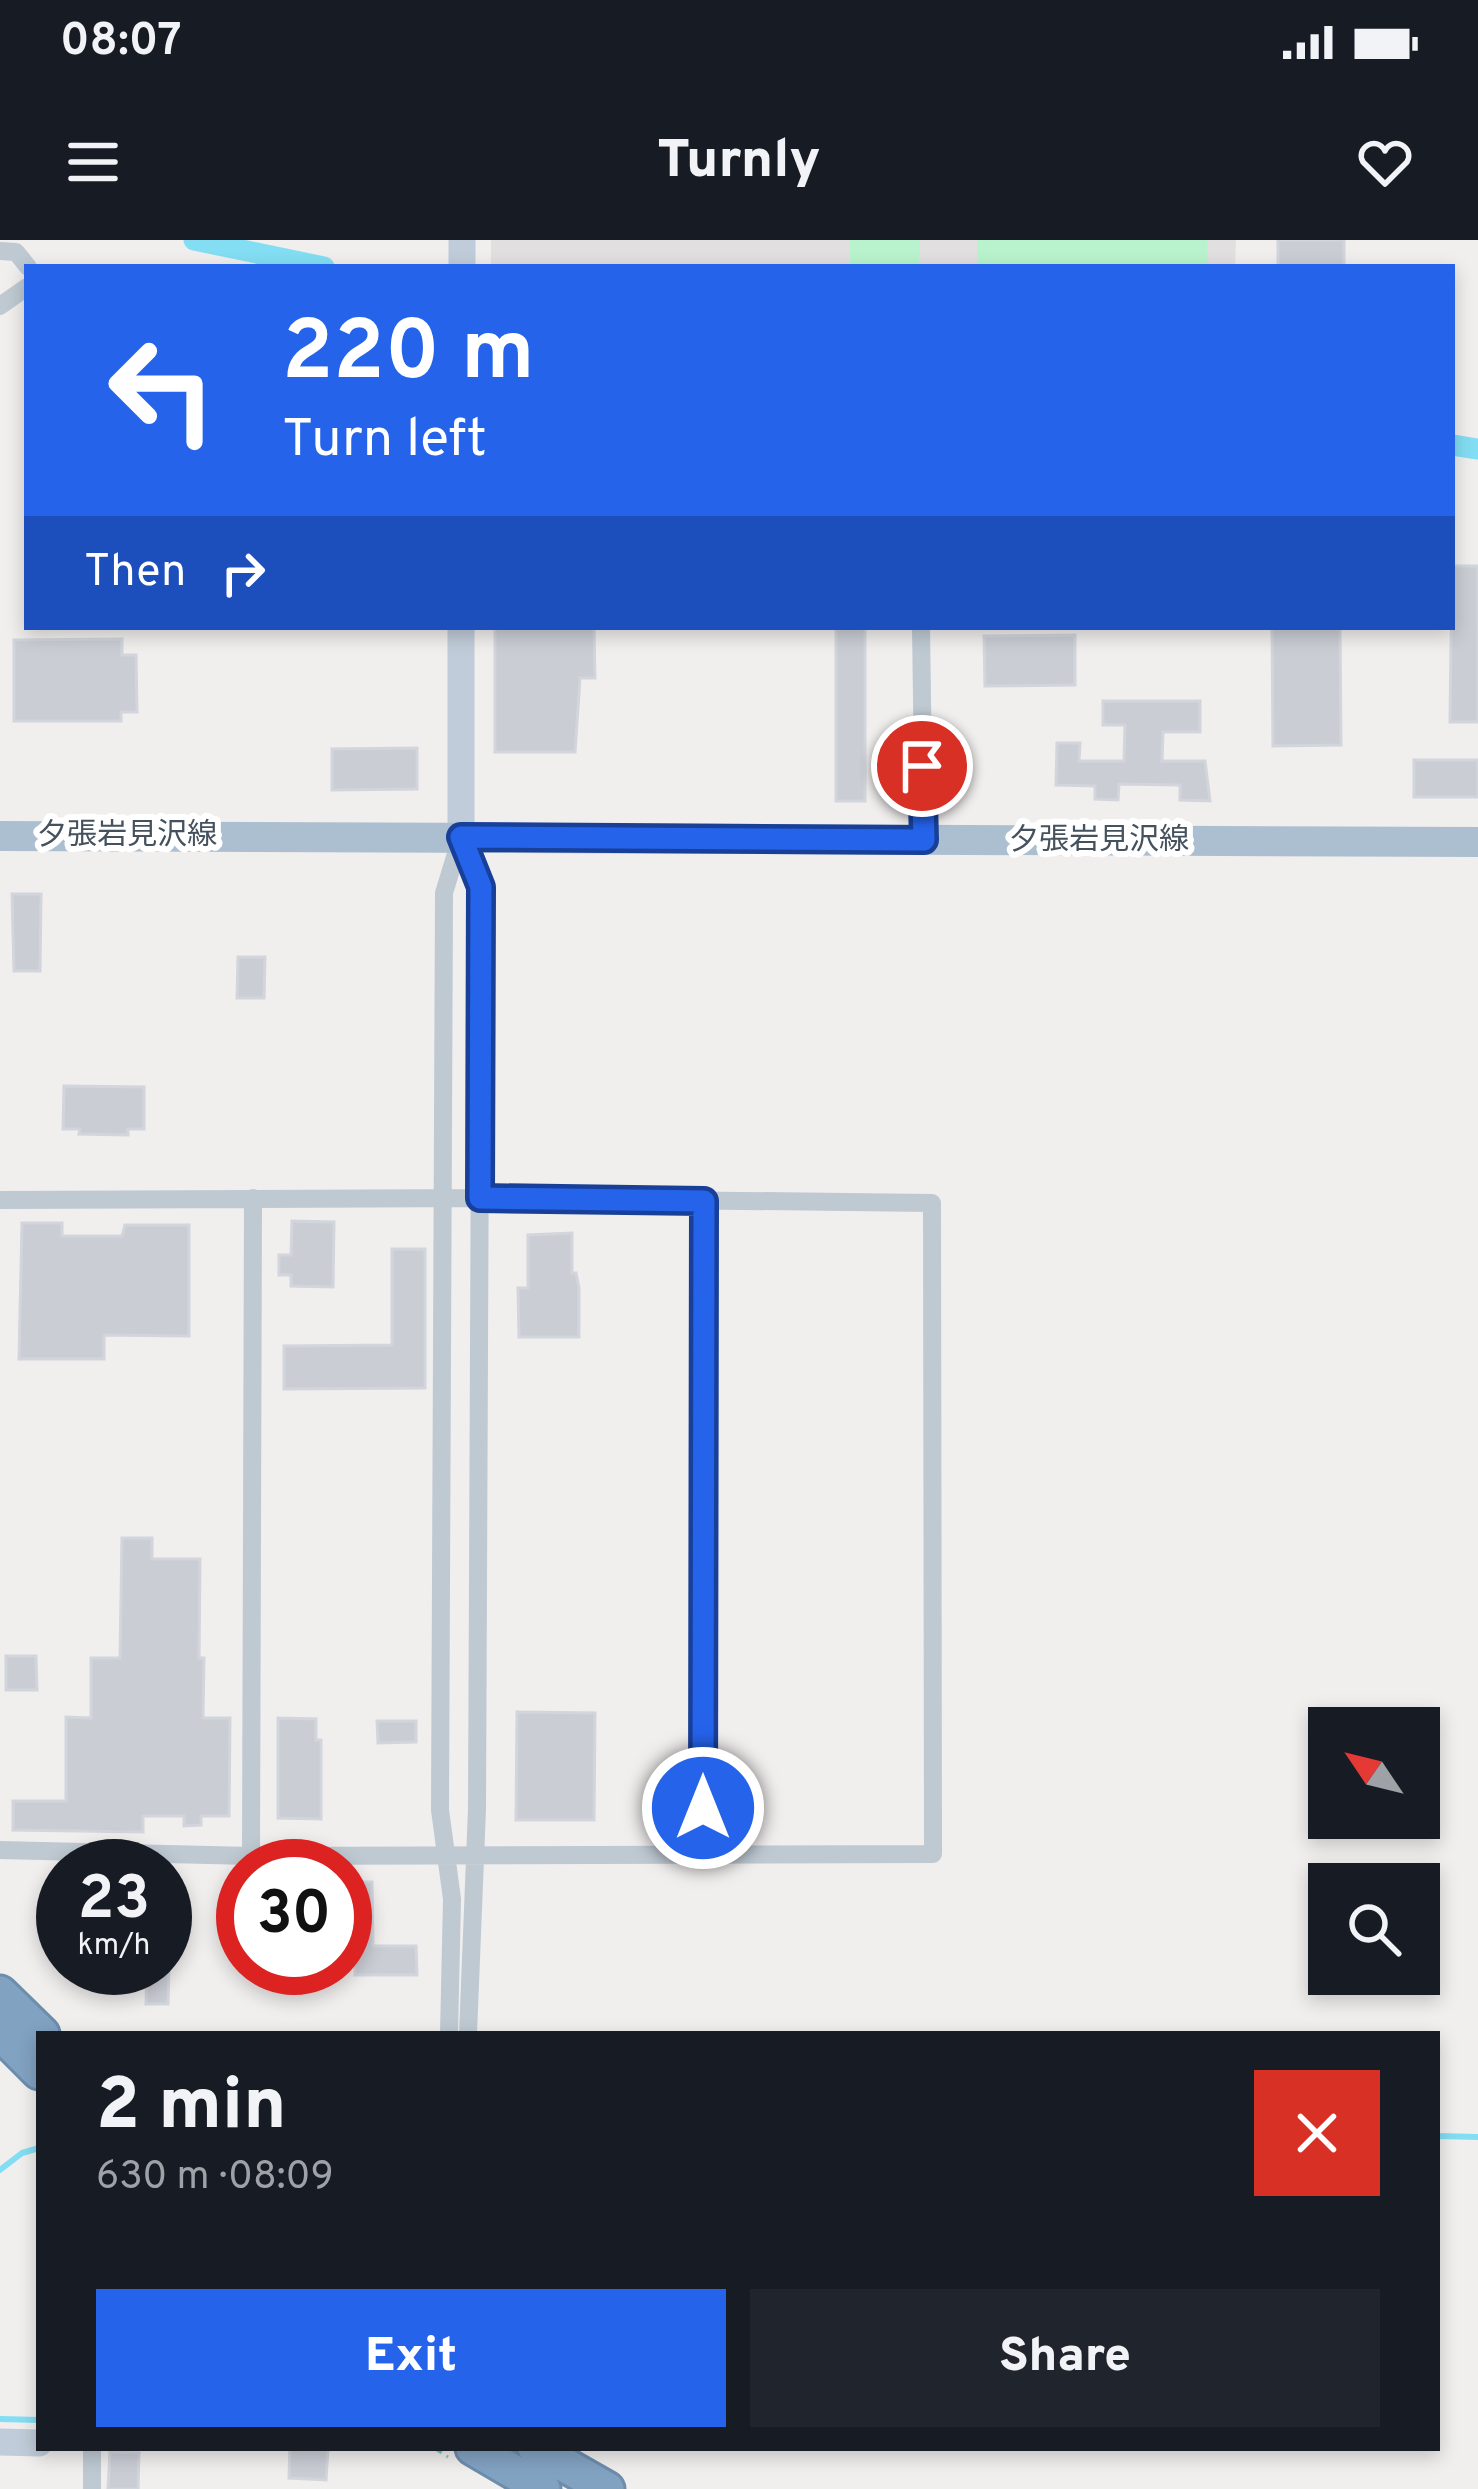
<!DOCTYPE html>
<html lang="en">
<head>
<meta charset="utf-8">
<style>
  body { margin:0; font-family:Overpass,"Noto Sans JP",sans-serif; background:#20242c; color:#f1f3f6; height:100vh; display:flex; flex-direction:column; font-size:45px; white-space:nowrap }
  * { box-sizing:border-box; margin:0 }
  p { font-size:39px; color:#9ea1a6 }
  .icon { flex:none; width:66px; height:66px; fill:none; stroke:currentColor; stroke-width:2; stroke-linecap:round; stroke-linejoin:round }
  .map { position:relative; flex:1; overflow:hidden }
  .drawer { position:absolute; left:36px; top:1791px; width:1404px; height:420px; display:flex; flex-direction:column; background:#171b24; border-radius:0px; box-shadow:0 6px 18px #0003 }
  .drawer>* { flex:none }
  .top-card { position:absolute; left:24px; top:24px; width:1431px; height:366px; border-radius:0px; box-shadow:0 6px 18px #0003; background:#2563eb; color:#fff; overflow:hidden }
  .needle { width:78px; rotate:305deg }
  .fabs { position:absolute; left:1308px; top:1467px; display:grid; gap:24px }
  .fabs a { display:grid; place-items:center; width:132px; height:132px; border-radius:0px; background:#171b24; box-shadow:0 6px 18px #0003; font-size:60px }
  .speed { position:absolute; left:36px; top:1599px; display:flex; gap:24px; font-size:60px; font-weight:700; text-align:center }
  .speed>* { display:grid; place-content:center; width:156px; height:156px; border-radius:50%; background:#171b24; box-shadow:0 6px 18px #0003; line-height:1 }
  .speed small { font-size:30px; font-weight:400 }
  .speed .limit { border:18px solid #d22; background:#fff; color:#111 }
  .pin { position:absolute; display:grid; place-items:center; width:102px; height:102px; color:#fff; margin:-51px; border:6px solid #fff; border-radius:50%; box-shadow:0 3px 12px #0007 }
  .me { position:absolute; width:132px; margin:-66px; rotate:0deg; stroke-linejoin:round; filter:drop-shadow(0 0 9px #0008) }
  .turn { display:flex; align-items:center; gap:42px; height:252px; padding:0 60px; font-size:54px }
  .turn .icon { width:156px; height:156px; stroke-width:2.5 }
  .turn b { display:block; font-size:84px; line-height:102px }
  .then { display:flex; align-items:center; height:114px; padding:0 60px; background:#0003; gap:24px; font-size:45px }
  .round { display:grid; place-items:center; flex:none; width:126px; height:126px; border-radius:0px; background:#20242c }
  .head { display:flex; align-items:center; justify-content:space-between; height:204px; padding:0 60px }
  h1 { font-size:72px; font-weight:800; line-height:90px }
  .button { display:flex; gap:24px; margin-top:auto; padding:24px 60px }
  .button a { flex:1; height:138px; border-radius:0px; background:#2563eb; color:#fff; font-size:48px; font-weight:800; line-height:138px; text-align:center }
  .button a+a { background:#20242c; color:#f1f3f6 }
  .status { display:flex; justify-content:space-between; align-items:center; height:84px; padding:0 60px; background:#171b24; direction:ltr }
  .status svg { height:33px; fill:currentColor }
  header { display:flex; justify-content:space-between; align-items:center; height:156px; padding:0 60px; background:#171b24; font-size:54px; font-weight:800 }
  .map>svg:first-child { display:block }
  .education { fill:#e2dfe0 }
  .green { fill:#b9f3ce }
  .lines { fill:none; stroke-linecap:round; stroke-linejoin:round }
  .stream { stroke:#83def3; stroke-width:6 }
  .canal { stroke:#83def3; stroke-width:21 }
  .building { fill:#cacdd4; stroke:#d2d5db; stroke-width:3 }
  .highway-casing { stroke:#6d8dad; stroke-width:39 }
  .path { stroke:#6ed3a0; stroke-width:3; stroke-dasharray:9 6; stroke-linecap:butt }
  .street { stroke:#bec9d2; stroke-width:18 }
  .secondary { stroke:#c0ccd9; stroke-width:27 }
  .primary { stroke:#acbfd0; stroke-width:30 }
  .highway { stroke:#82a2c2; stroke-width:33 }
  .route-casing { stroke:#184099; stroke-width:30 }
  .route { stroke:#2563eb; stroke-width:21 }
  .labels { text-anchor:middle; dominant-baseline:central; stroke-width:12; stroke-linejoin:round; paint-order:stroke }
  .street-label { font-size:30px; fill:#45525e; stroke:#fff }
</style>
</head>
<body>
<div class="status"><b>08:07</b><svg viewBox="0 0 49 12"><path d="M0 12V9h3v3zM5 12V6h3v6zM10 12V3h3v9zM15 12V0h3v12zM26 1h20v11H26zM47 4h2v5h-2z"/></svg></div>
<header><svg class="icon" aria-label="menu" viewBox="0 0 24 24"><path d="M4 6h16M4 12h16M4 18h16"/></svg>Turnly<svg class="icon" aria-label="heart" viewBox="0 0 24 24"><path d="M12 20l-8-8c-3-5 5-10 8-4 3-6 11-1 8 4z"/></svg></header>
<div class="map">
<svg width="1478" height="2249" viewBox="0 0 1478 2249">
  <rect width="100%" height="100%" fill="#f1eeee"/>
  <path class="education" d="M491 0H1236L1235 27H491Z"/>
  <path class="green" d="M850 0H920L919 27H850Z
    M977 0H1207L1208 27H977Z"/>
  <g class="lines">
    <path class="stream" d="M1437 1896 1478 1897
      M0 1930 22 1913 39 1908
      M0 2179 39 2180"/>
    <path class="canal" d="M194 0 324 27
      M1452 205 1478 209"/>
  </g>
  <path class="building" d="M1278 0H1344V27H1278Z
    M1452 326H1478V482H1450Z
    M495 387H594L595 438H580L575 512H495Z
    M836 387H865V561H836Z
    M1272 387H1340L1341 505 1273 506Z
    M1075 395V445L985 446 984 396Z
    M122 399V415H136L137 472H121V481H14V400Z
    M1103 461H1200V492H1163L1162 521H1205L1210 561 1180 560V545L1119 544 1118 560 1095 559V546L1056 545 1057 503H1080L1079 521H1124L1125 485H1103Z
    M417 508V549L332 550V509Z
    M1414 520H1478V557H1414Z
    M12 654H41L40 731H14Z
    M238 717H265L264 758H237Z
    M64 846 144 847V889H128V895L79 894 80 889H63Z
    M292 981 334 982 333 1047 291 1046V1035H279V1015H291Z
    M22 983H62V996H122L125 985H189V1096L104 1095V1119H19Z
    M572 993V1033H576L579 1048V1097H519L518 1048H528V995Z
    M392 1009H425V1148L284 1149V1106L392 1105Z
    M122 1298H152V1319H200L199 1418H204L203 1478H230L229 1576H201V1585L184 1586V1576H143V1592L13 1590V1561H66V1477L91 1478V1418H120Z
    M6 1416H36L37 1450H6Z
    M517 1472 595 1473 594 1580H516Z
    M278 1478 316 1479V1500H321V1579L278 1578Z
    M377 1481H416V1502L378 1503Z
    M345 1642H372L373 1706H416L417 1735H355V1694H345Z
    M147 1728H169L168 1764H146Z
    M290 2208 328 2209 326 2240 289 2238Z
    M110 2212 139 2213 138 2249H108Z"/>
  <g class="lines">
    <defs>
      <path id="highway" d="M0 1753 42 1794
        M0 1793 39 1832
        M473 2208 543 2249
        M535 2208 607 2249"/>
    </defs>
    <use href="#highway" class="highway-casing"/>
    <path class="path" d="M434 2208 448 2217"/>
    <path class="street" d="M0 11 16 12 28 27
      M0 66 27 47
      M921 387 924 600
      M461 597 481 647 477 1569 468 1794
      M0 960 480 958 932 963 933 1614 251 1616 0 1610
      M703 1614 704 961
      M251 1616 253 958
      M449 1794 452 1659 440 1570 444 653 461 597
      M92 2249V2208"/>
    <path class="secondary" d="M462 27V0
      M461 597V387
      M0 2202 39 2203"/>
    <path class="primary" d="M0 596 1478 602"/>
    <use href="#highway" class="highway"/>
  </g>
  <g class="lines">
    <defs>
      <path id="route" d="M703 1568 704 961 480 958 481 647 461 597 924 600 922 526"/>
    </defs>
    <use href="#route" class="route-casing"/>
    <use href="#route" class="route"/>
  </g>
  <g class="labels">
    <g class="street-label">
      <text x="127" y="596">夕張岩見沢線</text>
      <text x="1099" y="601">夕張岩見沢線</text>
    </g>
  </g>
</svg>
<div class="fabs">
<a><svg class="needle" viewBox="-14 -14 28 28"><path d="M0-13l5 13h-10z" fill="#e53935"/><path d="M0 13l5-13h-10z" fill="#9ea1a6"/></svg></a>
<a><svg class="icon" aria-label="search" viewBox="0 0 24 24"><circle cx="10" cy="10" r="6"/><path d="M15 15l6 6"/></svg></a>
</div>
<div class="speed"><div>23<small>km/h</small></div><div class="limit">30</div></div>
<div class="pin" style="left:922px;top:526px;background:#d93025"><svg class="icon" aria-label="arrive" viewBox="0 0 24 24"><path d="M6 21V4h12l-3 4 3 4H6"/></svg></div>
<svg class="me" style="left:703px;top:1568px" viewBox="-20 -20 40 40"><circle r="17" fill="#2563eb" stroke="#fff" stroke-width="3"/><path d="M0-11L8 9 0 5-8 9z" fill="#fff"/></svg>
<div class="top-card">
<div class="turn"><svg class="icon" aria-label="left" viewBox="0 0 24 24"><path d="M17 20v-9H6M10 6l-5 5 5 5"/></svg><div><b>220 m</b>Turn left</div></div>
<div class="then">Then<svg class="icon" aria-label="right" viewBox="0 0 24 24"><path d="M7 20v-9h11M14 6l5 5-5 5"/></svg></div>
</div>
<section class="drawer">
<div class="head"><div><h1>2 min</h1><p>630 m · 08:09</p></div><a class="round" style="background:#d93025;color:#fff"><svg class="icon" aria-label="close" viewBox="0 0 24 24"><path d="M6 6l12 12M18 6L6 18"/></svg></a></div>
<div class="button"><a>Exit</a><a>Share</a></div>
</section>
</div>
</body>
</html>
